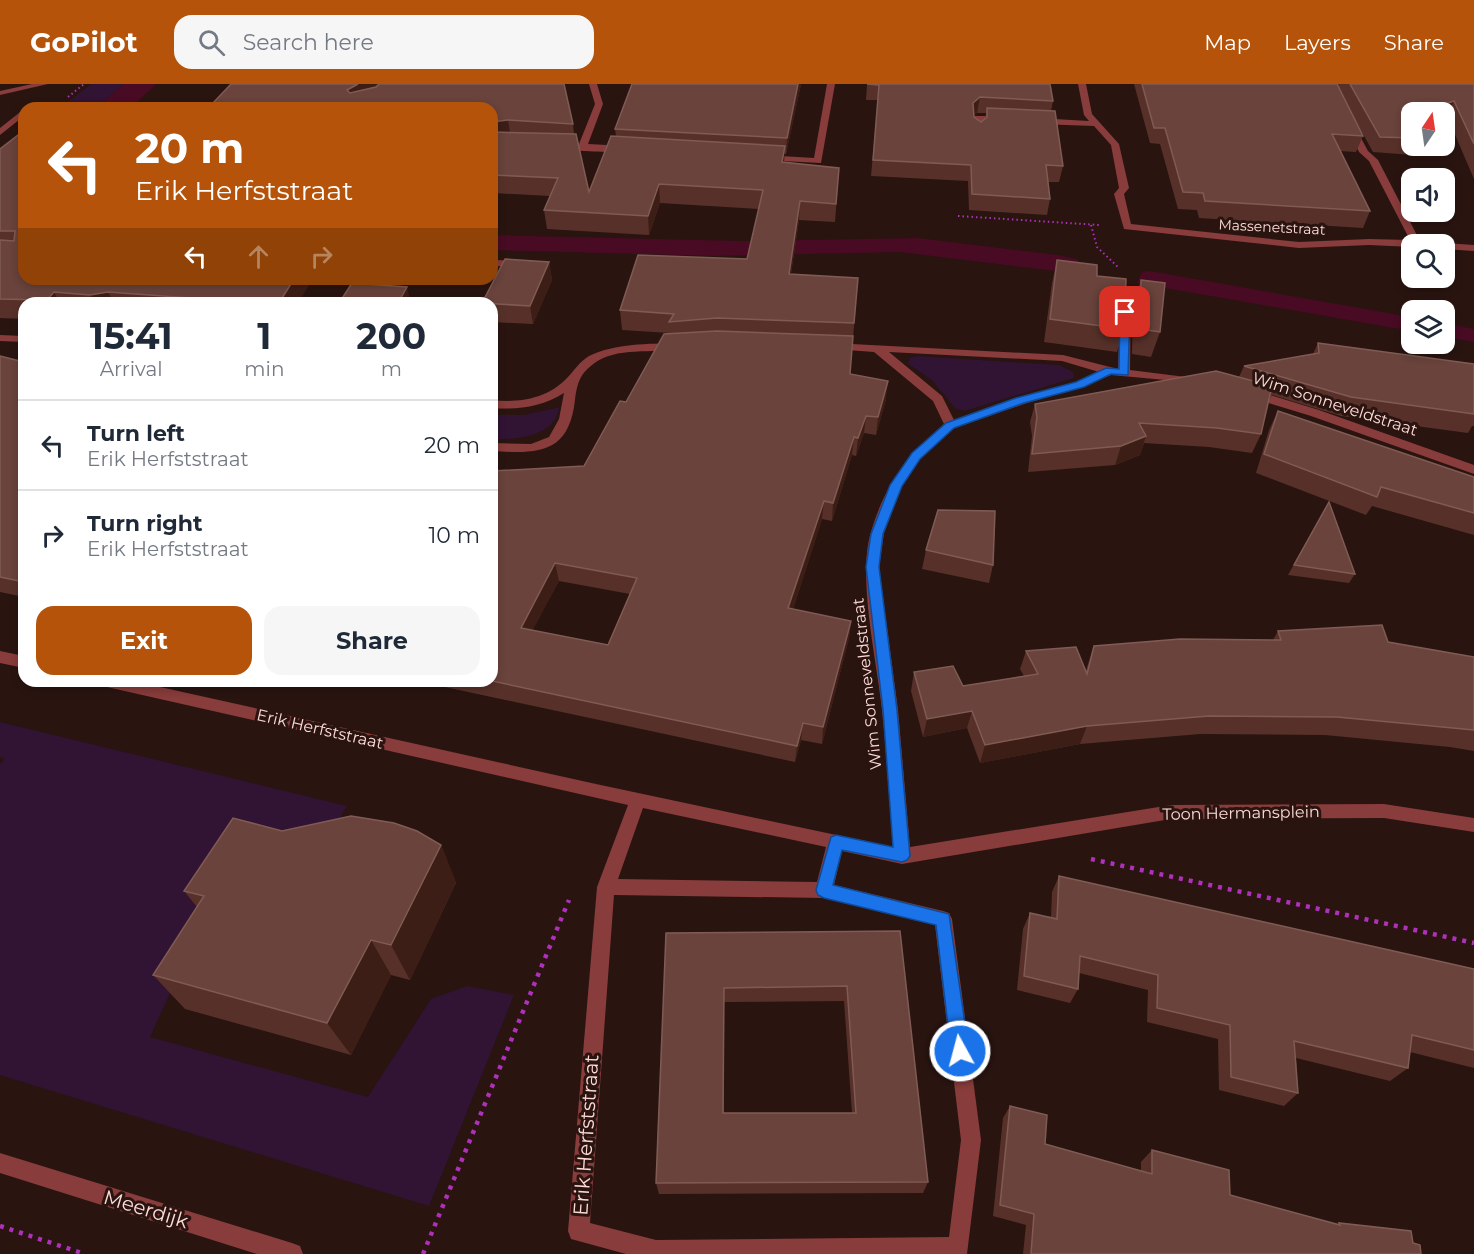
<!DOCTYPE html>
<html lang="en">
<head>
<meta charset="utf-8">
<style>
  body { margin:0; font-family:Montserrat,sans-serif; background:#f6f6f7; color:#1f2937; height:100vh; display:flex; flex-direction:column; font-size:22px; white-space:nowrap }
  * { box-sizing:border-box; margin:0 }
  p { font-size:20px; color:#747a83 }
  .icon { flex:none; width:33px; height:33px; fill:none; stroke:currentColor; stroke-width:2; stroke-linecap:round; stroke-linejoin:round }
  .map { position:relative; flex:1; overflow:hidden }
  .sheet { position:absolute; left:18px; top:213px; width:480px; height:390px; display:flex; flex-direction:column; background:#fff; border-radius:18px; box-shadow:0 3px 9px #0003 }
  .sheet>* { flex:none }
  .guide { position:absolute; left:18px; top:18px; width:480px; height:183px; border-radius:18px; box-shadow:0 3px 9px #0003; background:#b45309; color:#fff; overflow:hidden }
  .needle { width:39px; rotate:13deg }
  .tools { position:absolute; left:1401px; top:18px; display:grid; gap:12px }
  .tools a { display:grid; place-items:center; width:54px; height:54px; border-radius:12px; background:#fff; box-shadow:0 3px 9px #0003; font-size:30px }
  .pin { position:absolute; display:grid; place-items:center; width:51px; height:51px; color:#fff; margin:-26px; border-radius:12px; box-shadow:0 3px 9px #0006 }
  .me { position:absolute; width:66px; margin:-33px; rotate:353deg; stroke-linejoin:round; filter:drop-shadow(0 0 4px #0008) }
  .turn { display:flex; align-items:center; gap:21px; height:126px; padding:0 18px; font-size:27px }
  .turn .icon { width:78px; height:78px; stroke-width:2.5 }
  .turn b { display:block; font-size:42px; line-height:51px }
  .lanes { display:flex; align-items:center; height:57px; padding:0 18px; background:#0003; justify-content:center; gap:30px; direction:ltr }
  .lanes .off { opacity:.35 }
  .eta { display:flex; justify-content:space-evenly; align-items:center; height:102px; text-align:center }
  .eta b { font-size:36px; font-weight:700; line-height:42px }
  .cta { display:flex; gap:12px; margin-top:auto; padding:12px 18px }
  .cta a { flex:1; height:69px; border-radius:18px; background:#b45309; color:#fff; font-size:24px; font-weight:700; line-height:69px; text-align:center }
  .cta a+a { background:#f6f6f7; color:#1f2937 }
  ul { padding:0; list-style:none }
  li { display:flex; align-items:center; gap:18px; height:90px; padding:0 18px; border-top:2px solid #e0e1e3 }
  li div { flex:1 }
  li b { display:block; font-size:22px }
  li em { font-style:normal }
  header { display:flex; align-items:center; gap:36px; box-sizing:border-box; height:84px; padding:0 30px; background:#b45309; color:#fff }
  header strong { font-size:28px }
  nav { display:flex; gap:33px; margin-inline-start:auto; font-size:21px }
  .search { width:420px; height:54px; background:#f6f6f7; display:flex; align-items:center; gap:15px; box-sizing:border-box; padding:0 21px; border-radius:18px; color:#747a83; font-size:22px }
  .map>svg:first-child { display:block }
  .green { fill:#311333 }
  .water { fill:#480b23 }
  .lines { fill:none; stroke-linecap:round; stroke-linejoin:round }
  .path-far1 { stroke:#ae30bb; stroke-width:2; stroke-dasharray:1.5 3; stroke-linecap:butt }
  .path { stroke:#ae30bb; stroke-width:4.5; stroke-dasharray:4 6; stroke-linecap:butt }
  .minor { fill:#883c3b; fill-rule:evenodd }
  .wall { fill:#573129; fill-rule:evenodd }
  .shaded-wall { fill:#3d1e17 }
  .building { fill:#69433c; stroke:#805b54; stroke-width:1.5; fill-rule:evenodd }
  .route { fill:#1a73e8; stroke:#114b97; stroke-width:1.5 }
  .labels { text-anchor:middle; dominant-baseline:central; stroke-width:6; stroke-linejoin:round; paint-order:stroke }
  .far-street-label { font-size:14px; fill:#ffdbd8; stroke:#291410 }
  .street-label { font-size:16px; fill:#ffdbd8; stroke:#291410 }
  .near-street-label { font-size:20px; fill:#ffdbd8; stroke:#291410 }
</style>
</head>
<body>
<header>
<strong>GoPilot</strong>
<div class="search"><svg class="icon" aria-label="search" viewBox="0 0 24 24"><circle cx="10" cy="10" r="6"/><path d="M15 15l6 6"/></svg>Search here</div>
<nav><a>Map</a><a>Layers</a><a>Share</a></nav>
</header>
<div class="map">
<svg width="1474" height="1170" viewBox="0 0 1474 1170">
  <rect width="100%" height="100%" fill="#291410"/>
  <path class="green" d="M91 0H124L96 24H60Z
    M917 272 1059 281 1073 288 1074 294 964 327 955 324 932 296 908 280 910 274Z
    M556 324H559C555 353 514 356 492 355V331H524Z
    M0 638 347 722 315 776 191 863 150 953 368 1013 431 915 467 902 514 911 429 1122 0 991V680L5 675 0 673Z"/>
  <path class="water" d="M124 0H156L131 24H96Z
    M492 151 742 157 918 154 1058 171 1076 175 1081 179 1080 190 900 168 717 172 492 166Z
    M1150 187 1411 233V247L1137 199 1142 188Z
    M1445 239 1474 245V258L1445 253Z"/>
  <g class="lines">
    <path class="path-far1" d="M68 13 84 0
      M958 132 1099 141
      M1091 141 1097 163 1119 184"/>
    <path class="path" d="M1091 775 1474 859
      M0 1142 85 1170
      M423 1170 569 816"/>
    <path class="minor" d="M32 0H48L0 11V7Z
      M589 0H597L603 20 588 60 627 62 630 63V67C617 69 563 68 554 61L558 58 579 60 595 20Z
      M827 0H835L821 79 761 76 759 74 764 71 814 74Z
      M1078 0H1086L1092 30 1119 60 1129 104 1124 110 1131 140 1299 158 1369 155 1410 156 1369 77 1359 68 1347 43 1351 40 1355 43 1368 67 1378 76 1420 157 1430 160H1412V163L1369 161 1299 164 1124 145 1114 110 1119 104 1111 61 1094 42 1037 40 1033 37 1037 34 1089 37 1084 31Z
      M24 25V32L0 51V44Z
      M974 32H1004L1008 35 1004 38 982 37V49L978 52 974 49Z
      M1444 159 1474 161V167L1444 165V160H1440Z
      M492 176 522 177 527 180 522 183 492 182Z
      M1126 205 1131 208 1130 286 1194 294 1198 295V299L1111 291 1084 302 1024 320 954 344 920 375 902 402 884 449 879 483 898 626 910 763 1171 721 1384 720 1474 734V748L1384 734 1171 735 902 780 842 767 834 801 943 827 949 829 952 835 981 1056 967 1170H626L571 1155 568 1147 597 803 628 721 107 603 102 601 99 597H133L596 700 893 763C889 717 887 671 882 626 877 577 857 493 871 448 885 400 907 373 944 340L933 317 874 268 833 265 827 262 833 259 1063 271 1118 285 1121 208ZM889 268 1062 277 1099 288 1076 298 954 336 942 312ZM643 724 826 763 817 798 618 795ZM614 811 824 814 935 841 961 1056 949 1153 656 1156 590 1139Z
      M0 251 24 252V258L0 257Z
      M677 259 681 260V264C652 271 617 261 592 281 579 291 577 301 575 316 569 370 538 370 492 367V359L531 360 549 353 559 335 564 309C542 323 517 326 492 324V316C519 319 546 315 566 295 574 287 579 278 589 272 616 259 648 260 677 259Z
      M1250 305 1319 326 1474 381V390L1311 332 1246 312V306Z
      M0 567 24 572V584L0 579Z
      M0 1069 292 1159 300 1162 303 1170H257L0 1089Z"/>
  </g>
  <path class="wall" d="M801 0 786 70H784V78L839 84 835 138 799 136 791 190 858 194 850 290 886 315 876 351 864 349 856 372 852 371 832 437 822 435 793 525 851 537 849 554 822 660 801 656 795 678 417 597H492L494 387 584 382 670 250V249L622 246 620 226 747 175 759 125 660 119 649 151 547 145 544 126 550 112 492 109V24H213L212 20 379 1 573 40 574 50 589 108 616 52 615 45ZM559 497 630 510 608 561 532 546Z
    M867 0 1053 17 1051 27 1063 82 1059 98H1048L1050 115 1047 131 969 126 968 97 871 92 878 16H866ZM977 29H986L985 35 981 38 974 33V31Z
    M1134 0H1474V95L1447 32 1444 33V28H1412V62H1417L1412 71 1373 68 1357 39 1363 52 1356 68 1340 67 1370 127 1363 144 1199 134 1197 126 1178 125 1160 60 1150 59Z
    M0 65 24 195 298 219H24V235L0 234Z
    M1057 176 1124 245 1117 268 1044 258 1052 199Z
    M549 178 552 196 533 240 492 238V219Z
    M1141 196 1160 248 1151 273 1132 270 1133 220Z
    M1318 259 1474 280V342H1472L1468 349 1341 332 1272 311 1268 319 1261 350 1252 369 1209 363 1144 359 1140 371 1115 381 1028 388 1032 352 1030 338 1035 320 1239 293 1244 282 1313 270Z
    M0 272 24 278V513L0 508Z
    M1278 327 1474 393V451L1372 422 1366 431 1256 389 1269 346Z
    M1329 418 1355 490 1349 499 1288 491Z
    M926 466 993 481 989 499 922 485Z
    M1278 547 1388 558 1474 573V667L1450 663 1325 651 1200 650 1080 660 980 679 967 644 923 653 911 607 914 588 963 602 1024 592 1020 585 1026 567 1086 586 1094 562 1273 556Z
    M282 747 441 761 456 799 410 896 391 891 351 971 185 925 153 891 197 823 184 807Z
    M1059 792 1474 885V984L1410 968 1408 984 1390 997 1296 974 1298 1009 1284 1022 1219 1006 1218 955 1147 938 1148 906 1079 889 1078 905 1070 919 1017 906 1023 845 1030 829 1051 833 1052 808Z
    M900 847 928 1098 923 1109 659 1110 656 1099 666 849ZM844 917 852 1029H724V918Z
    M1010 1022 1045 1060 1141 1087V1078L1152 1066 1230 1111 1337 1141 1339 1139 1413 1159 1421 1170H1023L1026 1141 993 1132 1003 1034Z"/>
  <path class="shaded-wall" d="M358 0H378L380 7 352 23 347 6Z
    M798 0H801L786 70 787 54Z
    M980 13 977 29 971 34 973 19Z
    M1454 17 1447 32 1444 33V28H1422Z
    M508 36 511 54 492 56V38Z
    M785 62 784 80 782 78Z
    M659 100 660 119 649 151 648 132Z
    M800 117 799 136 788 209 789 190Z
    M549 178 552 196 533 240 530 222Z
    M294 195H313L298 219H279Z
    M407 203 411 219H398Z
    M54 208 60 219H49L47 216Z
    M108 208 114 219H94L90 211Z
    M888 297 886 315 876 351 878 333Z
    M866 332 864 349 856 372 858 354Z
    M1146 352 1140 371 1115 381 1121 362Z
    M854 353 852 371 832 437 833 419Z
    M824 417 822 435 788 542V524Z
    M555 479 559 497 525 561 521 544Z
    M851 537 849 554 822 660 823 643Z
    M972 627 967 644 923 653 927 635Z
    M803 639 801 656 795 678 797 662Z
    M1087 642 1080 660 980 679 985 661Z
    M441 761 456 799 410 896 391 861Z
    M371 856 391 891 351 971 327 939Z"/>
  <path class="building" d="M231 0H358L347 6 350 9 376 3 379 0H564L573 40 508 36 492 38V24H275L276 23 212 20Z
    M632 0H798L787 54 615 45Z
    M867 0H1050L1053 17 980 13 973 19 974 33 981 38 987 33V24L1055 27 1063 82 1046 81 1050 115 972 110 971 81 873 76 879 1Z
    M1142 0H1337L1363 52 1332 50 1370 127 1205 117 1203 109 1183 108 1165 44H1154Z
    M1350 0H1474V60L1454 17 1422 28H1412V54L1380 53Z
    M22 48H24V195H294L279 219H259L108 208 90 211 54 208 47 216 0 215V156L14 157 15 147H0V65Z
    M492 48 576 50 589 108 611 52 785 62 782 78 839 84 836 120 800 117 789 190 858 194 854 239 717 234 669 238 674 230 620 226 638 171 747 175 763 106 659 100 648 132 544 126 558 94 492 91Z
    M505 175 549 178 530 222 482 219Z
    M1057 176 1097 181V192L1126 195 1124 245 1050 235Z
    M1141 196 1165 199 1160 248 1140 245Z
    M352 199 407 203 398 219H339Z
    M717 247 853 252 850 290 888 297 878 333 866 332 858 354 854 353 833 419 824 417 788 524 851 537 823 643 803 639 797 662 492 597V387L584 382 620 317 626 318 664 250ZM555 479 637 494 608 561 521 544Z
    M1318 259 1474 280V330L1351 313 1244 282 1319 269Z
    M0 272 24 278V498L0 493Z
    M1216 287 1276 303 1272 302 1261 350 1217 344 1139 339 1146 352 1121 362 1032 370 1037 333 1035 320Z
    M1278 327 1474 393V429L1381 403 1377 413 1264 370Z
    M1329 418 1355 490 1294 481Z
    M938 426 995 427 993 481 926 466Z
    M1382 541 1388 558 1474 573V646L1337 633 1209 632 1087 642 985 661 972 627 927 635 914 588 953 582 963 602 1038 590 1026 567 1076 563 1087 590 1094 562 1180 555 1281 556 1278 547Z
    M351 732 394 739 417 747 441 761 391 861 371 856 327 939 153 891 204 812 184 807 233 734 282 747Z
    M1059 792 1474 885V966L1412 951 1408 984 1294 957 1298 1009 1231 993 1230 941 1157 924 1158 891 1080 872 1078 905 1024 892 1030 829 1057 835Z
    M900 847 928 1098 656 1099 666 849ZM847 902 856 1029H723L724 904Z
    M1010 1022 1047 1031 1045 1060 1152 1090V1066L1229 1086 1230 1111 1340 1141 1339 1139 1411 1147 1413 1159 1420 1161 1421 1170H1031L1034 1130 1000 1121Z"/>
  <path class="route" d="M1125 225 1130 228 1128 291 1111 290 1084 303 1024 319 954 344 920 375 902 402 883 450 879 483 897 626 910 772 907 776 902 778 842 766 833 801 949 830 969 967 967 974 960 976 954 974 951 967 936 841 824 814 818 811 816 806 831 753 836 751 893 763 883 626 866 483 871 450 890 401 912 369 946 339 1016 314 1076 298 1106 284 1119 285 1120 228Z"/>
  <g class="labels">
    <g class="far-street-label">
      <text transform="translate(1272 143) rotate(3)">Massenetstraat</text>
    </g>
    <g class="street-label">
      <text transform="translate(1335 320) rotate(18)">Wim Sonneveldstraat</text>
      <text transform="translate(867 600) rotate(-96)">Wim Sonneveldstraat</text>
      <text transform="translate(320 645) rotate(13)">Erik Herfststraat</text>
      <text transform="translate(1241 729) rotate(-1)">Toon Hermansplein</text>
    </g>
    <g class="near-street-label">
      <text transform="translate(586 1051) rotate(-86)">Erik Herfststraat</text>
      <text transform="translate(146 1125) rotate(17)">Meerdijk</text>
    </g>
  </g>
</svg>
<div class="tools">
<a><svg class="needle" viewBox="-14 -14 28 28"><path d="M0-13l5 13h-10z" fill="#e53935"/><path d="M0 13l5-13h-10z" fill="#747a83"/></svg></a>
<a><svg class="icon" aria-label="sound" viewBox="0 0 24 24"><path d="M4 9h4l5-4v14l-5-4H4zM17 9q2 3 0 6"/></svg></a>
<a><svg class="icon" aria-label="search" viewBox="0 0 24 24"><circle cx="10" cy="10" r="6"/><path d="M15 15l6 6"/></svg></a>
<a><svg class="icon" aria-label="layers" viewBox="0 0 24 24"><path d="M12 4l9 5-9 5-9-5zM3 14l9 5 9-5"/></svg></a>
</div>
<div class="pin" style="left:1125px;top:228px;background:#d93025"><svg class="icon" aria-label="arrive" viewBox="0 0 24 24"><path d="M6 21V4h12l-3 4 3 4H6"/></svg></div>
<svg class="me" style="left:960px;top:967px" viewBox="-20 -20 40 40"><circle r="17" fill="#1a73e8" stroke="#fff" stroke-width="3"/><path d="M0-11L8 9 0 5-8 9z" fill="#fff"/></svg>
<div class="guide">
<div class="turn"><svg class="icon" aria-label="left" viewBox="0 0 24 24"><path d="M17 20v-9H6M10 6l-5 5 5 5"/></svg><div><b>20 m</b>Erik Herfststraat</div></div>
<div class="lanes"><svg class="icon" aria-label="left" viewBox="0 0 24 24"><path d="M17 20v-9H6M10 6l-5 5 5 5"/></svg><svg class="icon off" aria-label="ahead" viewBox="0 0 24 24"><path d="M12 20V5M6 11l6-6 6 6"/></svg><svg class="icon off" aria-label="right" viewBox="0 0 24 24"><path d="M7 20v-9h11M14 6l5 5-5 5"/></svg></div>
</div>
<section class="sheet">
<div class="eta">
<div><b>15:41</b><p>Arrival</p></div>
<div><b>1</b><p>min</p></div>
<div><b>200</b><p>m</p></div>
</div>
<ul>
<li><svg class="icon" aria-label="left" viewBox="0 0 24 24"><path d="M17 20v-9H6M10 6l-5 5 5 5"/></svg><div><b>Turn left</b><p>Erik Herfststraat</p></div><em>20 m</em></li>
<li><svg class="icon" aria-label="right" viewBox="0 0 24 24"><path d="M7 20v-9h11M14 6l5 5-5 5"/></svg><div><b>Turn right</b><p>Erik Herfststraat</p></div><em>10 m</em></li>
</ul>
<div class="cta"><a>Exit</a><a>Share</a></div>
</section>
</div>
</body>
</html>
